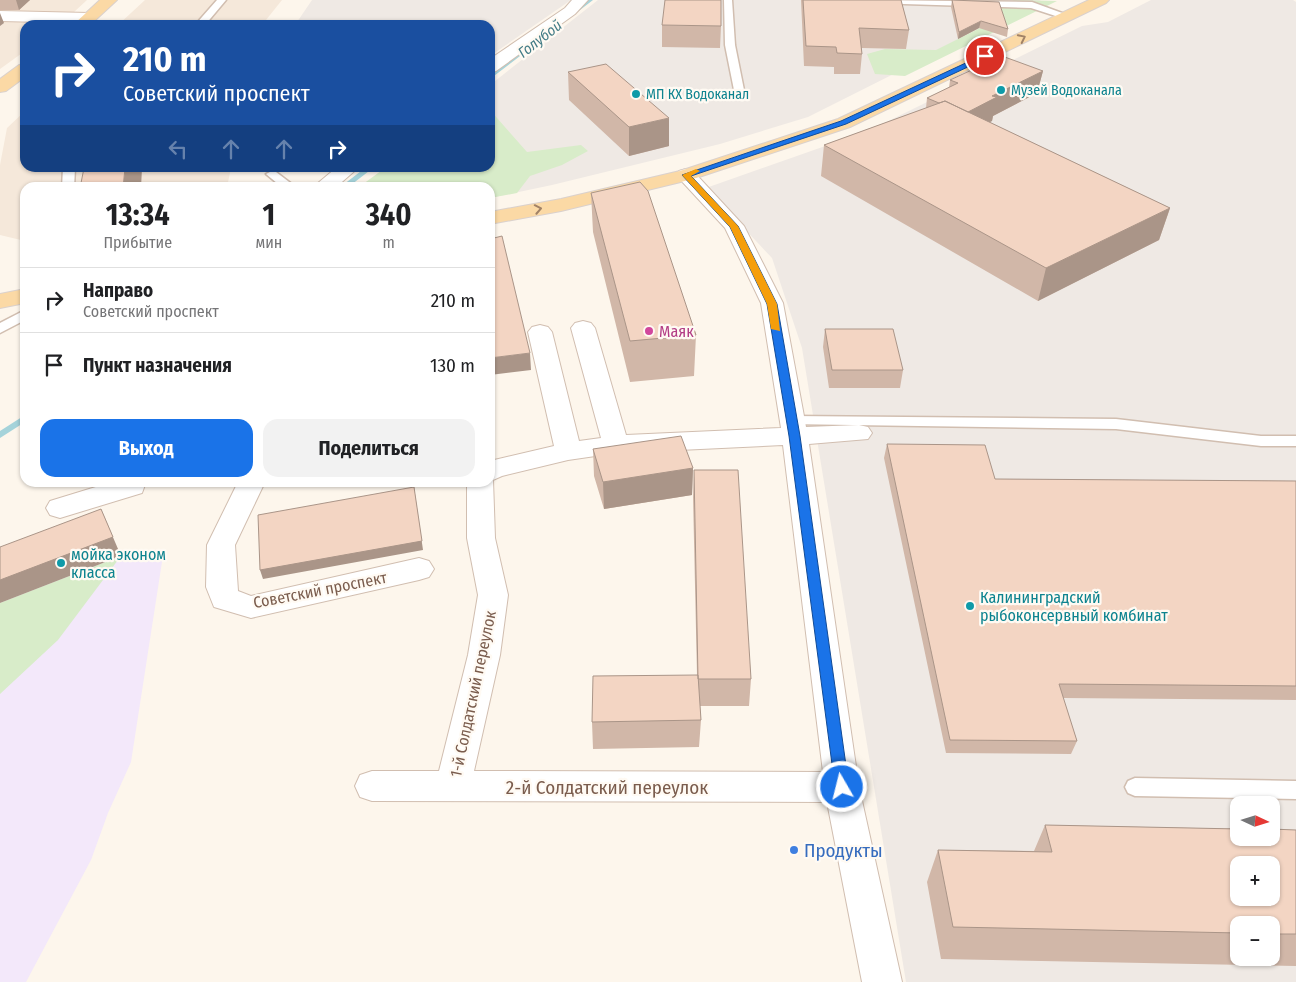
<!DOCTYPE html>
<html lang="ru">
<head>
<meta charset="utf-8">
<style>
  body { margin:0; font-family:"Fira Sans Condensed",sans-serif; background:#f2f2f2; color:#202124; height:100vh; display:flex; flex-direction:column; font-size:19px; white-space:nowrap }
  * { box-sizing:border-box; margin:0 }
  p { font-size:16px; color:#757577 }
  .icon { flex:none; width:28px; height:28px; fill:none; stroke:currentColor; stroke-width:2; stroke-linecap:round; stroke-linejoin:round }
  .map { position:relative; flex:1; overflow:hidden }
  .side { position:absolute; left:20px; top:182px; width:475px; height:305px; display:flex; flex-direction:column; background:#fff; border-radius:15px; box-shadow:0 1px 4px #0004 }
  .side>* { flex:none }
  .hud { position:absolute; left:20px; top:20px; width:475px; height:152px; border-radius:15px; box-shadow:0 1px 4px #0004; background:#1a4fa0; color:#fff; overflow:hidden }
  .needle { width:32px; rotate:94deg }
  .controls { position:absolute; left:1230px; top:796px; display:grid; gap:10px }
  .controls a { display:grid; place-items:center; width:50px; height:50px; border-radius:10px; background:#fff; box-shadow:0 1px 4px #0004; font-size:25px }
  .pin { position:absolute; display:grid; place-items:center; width:42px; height:42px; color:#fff; margin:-21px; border:2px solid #fff; border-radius:50%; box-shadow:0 1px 5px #0007 }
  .me { position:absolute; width:55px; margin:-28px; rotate:352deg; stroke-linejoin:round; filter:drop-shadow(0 0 4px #0008) }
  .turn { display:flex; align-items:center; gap:18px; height:105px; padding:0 20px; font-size:22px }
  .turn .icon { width:65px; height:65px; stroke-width:2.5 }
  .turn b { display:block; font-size:35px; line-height:42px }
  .lanes { display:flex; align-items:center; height:48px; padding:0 20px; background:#0003; justify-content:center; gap:25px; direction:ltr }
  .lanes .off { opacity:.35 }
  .eta { display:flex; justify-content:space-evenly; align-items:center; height:85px; text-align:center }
  .eta b { font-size:30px; font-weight:700; line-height:35px }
  .button { display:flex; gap:10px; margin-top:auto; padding:10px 20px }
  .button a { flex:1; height:58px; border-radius:15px; background:#1a73e8; color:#fff; font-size:20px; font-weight:700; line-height:58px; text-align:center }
  .button a+a { background:#f2f2f2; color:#202124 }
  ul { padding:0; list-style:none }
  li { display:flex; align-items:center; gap:15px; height:65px; padding:0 20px; border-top:1px solid #e0e0e0 }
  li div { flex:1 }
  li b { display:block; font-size:19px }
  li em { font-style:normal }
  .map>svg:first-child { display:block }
  .residential { fill:#f5e8da }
  .industrial { fill:#efe9e4; fill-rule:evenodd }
  .education { fill:#f3e8fa }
  .green { fill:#d8ecc9 }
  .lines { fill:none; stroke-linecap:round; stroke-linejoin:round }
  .stream { fill:#a5d3da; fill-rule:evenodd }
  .service-casing { stroke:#d1beb0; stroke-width:3 }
  .minor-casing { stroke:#d1beb0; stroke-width:2 }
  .secondary-casing { stroke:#d6c0b0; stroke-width:2 }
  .primary-casing { stroke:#dad1cd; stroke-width:2 }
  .service { fill:#fff; fill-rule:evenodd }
  .minor { fill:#fff; fill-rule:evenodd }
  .secondary { fill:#fff; fill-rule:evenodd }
  .primary { fill:#fbd9a5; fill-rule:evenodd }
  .wall { fill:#d1b7a8; fill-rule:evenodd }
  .shaded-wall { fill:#aa9588 }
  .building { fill:#f3d5c3; stroke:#aa9588; fill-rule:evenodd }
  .oneway { stroke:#a18267 }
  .route { fill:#1a73e8; stroke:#114b97 }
  .slow { fill:#f59e0b }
  .culture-dot { fill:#0f9aa8; stroke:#fffaf3; stroke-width:2 }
  .hotel-dot { fill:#d1479c; stroke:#fffaf3; stroke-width:2 }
  .shop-dot { fill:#3f7fe0; stroke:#fffaf3; stroke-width:2 }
  .labels { text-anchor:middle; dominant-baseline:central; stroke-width:4.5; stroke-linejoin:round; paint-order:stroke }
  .far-culture-label { font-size:14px; fill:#0d838f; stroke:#fffaf3; text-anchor:start }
  .far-water-label { font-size:15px; font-style:italic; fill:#437c86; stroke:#fffaf3 }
  .hotel-label { font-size:16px; fill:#b23c85; stroke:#fffaf3; text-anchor:start }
  .culture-label { font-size:16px; fill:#0d838f; stroke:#fffaf3; text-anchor:start }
  .street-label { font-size:16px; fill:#7a5c4d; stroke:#fffaf3 }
  .near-street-label { font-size:19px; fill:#7a5c4d; stroke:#fffaf3 }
  .near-shop-label { font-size:19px; fill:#366cbe; stroke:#fffaf3; text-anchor:start }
</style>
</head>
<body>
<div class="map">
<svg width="1296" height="982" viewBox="0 0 1296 982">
  <rect width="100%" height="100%" fill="#fdf6ec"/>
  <path class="residential" d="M0 0H87L60 25H25V51L0 69Z
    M145 0H282L262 25H118Z
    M25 111V168H231L227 187 25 188V241L0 235V165L7 128Z"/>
  <path class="industrial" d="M312 0H571L490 56V25H295Z
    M598 0H1041L808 117 720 144 552 185 490 198V188H359L385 168H490V85Z
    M1151 0H1293L1296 2V982H906L802 348 772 258 706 188 868 131 1082 26 1108 22ZM1239 805H1271V838H1239ZM1239 865H1271V898H1239ZM1239 925H1271V958H1239Z"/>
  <path class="education" d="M164 549 131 762 108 813 91 860 26 982H0V603L121 556Z"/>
  <path class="green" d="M1014 0 1057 1 905 76 875 74 867 54 885 49 936 50 980 28 987 14Z
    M490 110 527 152 581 145 588 151 562 165 530 176 517 193 490 198V188L359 187 385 168H490Z
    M121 556 58 640 0 694V603Z"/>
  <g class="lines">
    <path class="stream" d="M587 0H593L490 79V74Z
      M365 168H373L347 188H339Z
      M25 415V422L0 438V431Z"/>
    <defs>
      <path id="service" d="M217 0H226L205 25H195Z
        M724 0H732L735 45 745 95 740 98 735 95 725 45Z
        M867 0 1032 2 1073 17 1068 20 1031 8 871 3Z
        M63 168H75L74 188H62Z
        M272 171 276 172 297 188H283L266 174Z
        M25 310V320L0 333V323Z
        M792 416 1116 419 1261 436H1296V446H1261L1116 429 787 424 784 421Z
        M1135 778 1296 781V799L1135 796 1128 793 1125 787 1128 781Z"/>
      <path id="minor" d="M572 0H588L575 14 496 71 490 72V59L565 8Z
        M336 168H358L335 188H312Z
        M686 169 693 171 744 226 783 303 806 427 859 425 868 427 872 433 868 439 809 444 859 787 902 982H862L827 802 372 801 360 797 355 786 360 775 372 771H439L468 655 478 595 467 538V482H490V461L554 446 528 332 532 327 540 325 548 327 552 332 579 441 601 438 571 328 575 323 583 321 591 323 595 328 626 435 781 428 761 303 725 228 676 175 679 171ZM783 445 823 772 474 771 500 655 508 595 495 538 493 480 502 476 568 460 616 453Z
        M112 482H146L142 493 60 518 50 515 46 508 50 501Z
        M238 482H265L235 545 238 591 251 596 419 558 429 561 434 569 429 577 419 580 251 618 214 607 206 587 207 545Z"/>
      <path id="secondary" d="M0 11 89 13 97 18 89 23 0 21Z"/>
      <path id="primary" d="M100 0H117L90 25H73Z
        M1089 0H1109L1106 3 850 127 693 179 561 211 490 224V212L561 199 680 171 838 119Z
        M25 64V77L6 91 0 92V79L19 65Z
        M25 289V303L0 308V294Z"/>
    </defs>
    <use href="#service" class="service-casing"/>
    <use href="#minor" class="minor-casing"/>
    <use href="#secondary" class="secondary-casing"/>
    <use href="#primary" class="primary-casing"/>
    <use href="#service" class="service"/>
    <use href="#minor" class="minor"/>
    <use href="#secondary" class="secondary"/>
    <use href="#primary" class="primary"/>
  </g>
  <path class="wall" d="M0 0H30L19 10H0Z
    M801 0H901L909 30 906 49 862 48V54L860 74H834V67L804 66Z
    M952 0 1008 29 1007 37 979 28 958 39 951 7Z
    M662 25 721 26 720 48 662 47Z
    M1043 71 1037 93 993 116 992 121 989 122 1170 208 1159 240 1038 301 821 176 824 145 926 108 927 98 949 88 950 80Z
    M568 72 669 146 629 156 569 100Z
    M591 193 696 335 694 376 630 382 593 232Z
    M825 329 903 370 900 388H829L823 347Z
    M887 444 995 479 1296 481V700L1063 698 1077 741 1071 754 946 753 884 458Z
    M593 449 693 468 692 495 604 509 594 476Z
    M694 470 751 679 749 706H700L701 720 699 747 593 749 592 722 697 675 693 497Z
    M1045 825 1296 830V966L941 959 927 882 938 850 1034 851ZM1239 925H1271V958H1239Z"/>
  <path class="shaded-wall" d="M16 0H30L19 10Z
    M0 13 4 23 0 26Z
    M981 21 979 28 958 39 959 32Z
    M1043 71 1037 93 993 116 992 121 961 137 965 113 992 96Z
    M669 118V146L629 156V127Z
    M125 168H142L141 188H123Z
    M1170 208 1159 240 1038 301 1046 268Z
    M530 353 531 370 490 375V358Z
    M693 468 692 495 604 509 603 482Z
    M414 487 423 550 263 579 260 570Z
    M101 509 121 556 0 603V580Z"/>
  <path class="building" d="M665 0H721V26L662 25Z
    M803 0H901L909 30 859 28 862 54 837 53 836 47 806 46Z
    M952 0 999 2 1008 29 981 21 959 32Z
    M1002 56 1043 71 992 96 997 97 968 112 945 101 939 103 927 98 958 83 950 80Z
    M606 64 669 118 629 127 568 72Z
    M945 101 1170 208 1046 268 824 145Z
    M84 168H125L123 188H80Z
    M640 182 648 191 696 335 630 341 591 193Z
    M502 236 530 353 490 358V239Z
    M825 329H893L903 370H832Z
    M681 436 693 468 603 482 593 449Z
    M887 444 985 445 995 479 1296 481V686L1059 684 1077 741 950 740Z
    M694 470H738L751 679H698Z
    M414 487 422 541 260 570 258 515Z
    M101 509 113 537 0 580V547Z
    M698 675 701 720 592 722 593 676Z
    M1045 825 1239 829V838H1271V829L1296 830V934H1271V925H1239V933L953 927 938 850 1052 852ZM1239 865H1271V898H1239Z"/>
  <defs><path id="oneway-chevron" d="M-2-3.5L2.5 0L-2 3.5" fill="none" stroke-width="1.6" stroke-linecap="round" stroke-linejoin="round" transform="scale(1.25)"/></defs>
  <g class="oneway">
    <use href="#oneway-chevron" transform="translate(1022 38) rotate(-26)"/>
    <use href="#oneway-chevron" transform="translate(538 209) rotate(-11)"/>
  </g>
  <path class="route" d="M985 54 987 58 846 124 691 176 738 226 777 304 800 436 849 787 847 792 842 794 837 792 835 787 789 436 767 304 730 227 682 175 841 121Z"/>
  <path class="slow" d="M696 169 700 171 691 176 738 226 777 304 780 331 771 329 767 304 730 227 682 175Z"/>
  <g class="culture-dot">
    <circle cx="1001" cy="90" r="5"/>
    <circle cx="636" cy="94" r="5"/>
    <circle cx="61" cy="563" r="5"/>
    <circle cx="970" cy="606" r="5"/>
  </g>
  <circle class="hotel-dot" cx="649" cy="331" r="5"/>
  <circle class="shop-dot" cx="794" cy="850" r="5"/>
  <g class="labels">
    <g class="far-culture-label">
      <text x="1011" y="90">Музей Водоканала</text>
      <text x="646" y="94">МП КХ Водоканал</text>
    </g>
    <g class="far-water-label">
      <text transform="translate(540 39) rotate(-38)">Голубой</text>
    </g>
    <g class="hotel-label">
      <text x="659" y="331">Маяк</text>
    </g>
    <g class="culture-label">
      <text x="71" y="554">мойка эконом<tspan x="71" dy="18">класса</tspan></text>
      <text x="980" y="597">Калининградский<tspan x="980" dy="18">рыбоконсервный комбинат</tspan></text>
    </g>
    <g class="street-label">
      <text transform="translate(320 590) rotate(-11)">Советский проспект</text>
      <text transform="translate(473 694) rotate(-78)">1-й Солдатский переулок</text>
    </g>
    <g class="near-street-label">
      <text x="607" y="787">2-й Солдатский переулок</text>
    </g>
    <g class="near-shop-label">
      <text x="804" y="850">Продукты</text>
    </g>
  </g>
</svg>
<div class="controls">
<a><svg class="needle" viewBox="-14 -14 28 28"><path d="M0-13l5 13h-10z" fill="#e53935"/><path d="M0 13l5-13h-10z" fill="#757577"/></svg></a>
<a>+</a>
<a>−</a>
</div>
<div class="pin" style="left:985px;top:56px;background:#d93025"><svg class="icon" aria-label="arrive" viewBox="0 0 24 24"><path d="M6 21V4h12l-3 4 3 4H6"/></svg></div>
<svg class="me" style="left:842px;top:787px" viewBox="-20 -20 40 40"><circle r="17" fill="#1a73e8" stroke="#fff" stroke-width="3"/><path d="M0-11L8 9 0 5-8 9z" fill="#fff"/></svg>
<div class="hud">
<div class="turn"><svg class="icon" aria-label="right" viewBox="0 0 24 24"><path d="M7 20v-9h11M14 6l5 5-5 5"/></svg><div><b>210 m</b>Советский проспект</div></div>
<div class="lanes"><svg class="icon off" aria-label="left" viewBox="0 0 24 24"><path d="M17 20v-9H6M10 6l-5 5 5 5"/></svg><svg class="icon off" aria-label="ahead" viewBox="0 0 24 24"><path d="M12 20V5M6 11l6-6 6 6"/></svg><svg class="icon off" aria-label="ahead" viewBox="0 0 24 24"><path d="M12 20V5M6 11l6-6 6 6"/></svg><svg class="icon" aria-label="right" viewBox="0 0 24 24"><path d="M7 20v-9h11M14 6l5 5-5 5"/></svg></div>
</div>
<section class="side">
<div class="eta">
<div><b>13:34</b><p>Прибытие</p></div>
<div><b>1</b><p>мин</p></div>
<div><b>340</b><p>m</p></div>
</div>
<ul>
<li><svg class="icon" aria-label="right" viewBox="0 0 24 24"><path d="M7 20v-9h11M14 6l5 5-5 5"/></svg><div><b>Направо</b><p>Советский проспект</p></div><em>210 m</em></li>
<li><svg class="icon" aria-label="arrive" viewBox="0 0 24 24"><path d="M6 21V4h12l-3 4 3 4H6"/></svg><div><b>Пункт назначения</b></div><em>130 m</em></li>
</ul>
<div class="button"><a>Выход</a><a>Поделиться</a></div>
</section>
</div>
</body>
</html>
